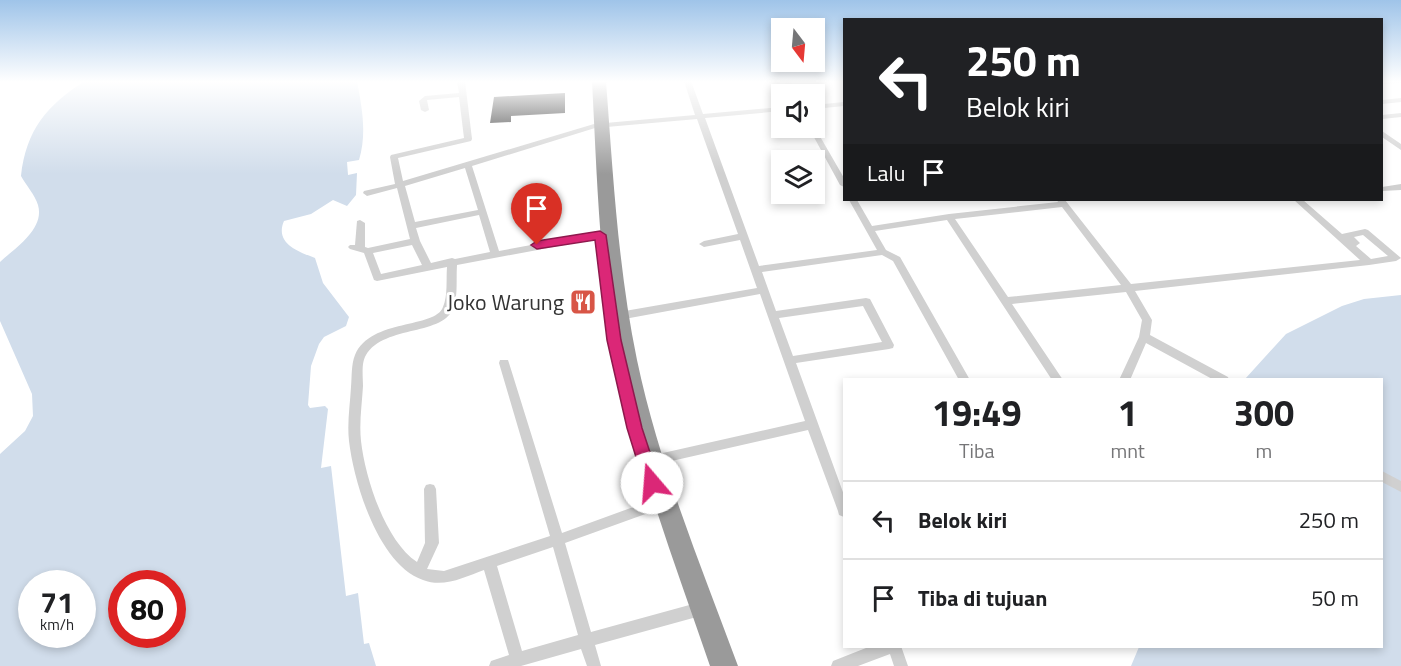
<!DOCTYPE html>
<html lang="id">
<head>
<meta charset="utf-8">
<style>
  body { margin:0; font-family:"Titillium Web",sans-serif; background:#f2f2f2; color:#202124; height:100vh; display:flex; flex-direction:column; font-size:22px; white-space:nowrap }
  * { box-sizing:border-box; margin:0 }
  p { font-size:20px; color:#757577 }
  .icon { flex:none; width:33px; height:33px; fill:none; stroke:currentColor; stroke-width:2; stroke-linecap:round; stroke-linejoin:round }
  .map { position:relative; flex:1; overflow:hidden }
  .details { position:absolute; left:843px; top:378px; width:540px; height:270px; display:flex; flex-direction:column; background:#fff; border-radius:0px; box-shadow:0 3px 9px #0003 }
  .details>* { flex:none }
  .guide { position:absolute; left:843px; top:18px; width:540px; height:183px; border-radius:0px; box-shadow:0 3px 9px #0003; background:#202124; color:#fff; overflow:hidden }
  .needle { width:39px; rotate:164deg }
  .tools { position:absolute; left:771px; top:18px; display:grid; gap:12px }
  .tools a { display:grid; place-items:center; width:54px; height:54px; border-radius:0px; background:#fff; box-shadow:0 3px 9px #0003; font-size:30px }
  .speed { position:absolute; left:18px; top:570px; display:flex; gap:12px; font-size:30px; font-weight:700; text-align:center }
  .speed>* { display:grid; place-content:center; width:78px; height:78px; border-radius:50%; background:#fff; box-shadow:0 3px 9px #0003; line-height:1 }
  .speed small { font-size:15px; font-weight:400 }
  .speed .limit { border:9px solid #d22; background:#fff; color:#111 }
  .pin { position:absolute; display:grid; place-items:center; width:51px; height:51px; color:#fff; margin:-62px -26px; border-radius:50% 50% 50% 0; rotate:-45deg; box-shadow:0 0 6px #0007 }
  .pin .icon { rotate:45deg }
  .me { position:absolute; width:66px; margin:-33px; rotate:342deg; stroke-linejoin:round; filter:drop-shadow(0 0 4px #0008) }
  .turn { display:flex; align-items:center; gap:21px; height:126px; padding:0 24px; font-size:27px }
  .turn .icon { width:78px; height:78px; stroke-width:2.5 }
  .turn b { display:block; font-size:42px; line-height:51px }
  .then { display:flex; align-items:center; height:57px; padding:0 24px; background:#0003; gap:12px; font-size:22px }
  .eta { display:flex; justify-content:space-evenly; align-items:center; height:102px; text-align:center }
  .eta b { font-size:36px; font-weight:700; line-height:42px }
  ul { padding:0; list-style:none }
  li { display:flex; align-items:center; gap:18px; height:78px; padding:0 24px; border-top:2px solid #e0e0e0 }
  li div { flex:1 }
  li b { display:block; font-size:22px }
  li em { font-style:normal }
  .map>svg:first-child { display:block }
  .water { fill:#d1ddeb; fill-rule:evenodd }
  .building { fill:#1a1a1a }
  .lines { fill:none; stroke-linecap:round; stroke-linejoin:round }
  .street { fill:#d0d0d0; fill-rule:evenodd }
  .highway { fill:#9a9a9a; fill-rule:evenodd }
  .route { fill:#db2777; stroke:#8e194d; stroke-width:1.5 }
  .labels { text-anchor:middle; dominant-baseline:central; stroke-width:6; stroke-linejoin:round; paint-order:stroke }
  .poi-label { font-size:22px; fill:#333; stroke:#fff; text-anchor:end }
</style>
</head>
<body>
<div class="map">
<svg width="1401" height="666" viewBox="0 0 1401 666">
  <rect width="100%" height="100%" fill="#fff"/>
  <path class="water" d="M85 81H357C362 108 367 133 359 160L347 162 348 175 357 173 356 195 347 206 333 200 311 214 284 221C274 244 300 252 315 258L323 283 349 317 346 326 324 337 319 344 311 366 308 405 310 408 325 406 328 409 321 468 331 466 346 596 358 593 364 644 369 643 376 666H0V454L25 431 33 416 32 394 0 321V262C15 248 45 229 38 205 35 195 26 185 21 176 26 130 47 105 85 81ZM32 584H82V634H32ZM122 584H172V634H122Z
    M1401 295V666H1131L1139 647 1382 646V380L1245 379 1286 334 1342 306 1364 299Z"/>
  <path class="building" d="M565 93V113L511 116V122L490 123 494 97Z"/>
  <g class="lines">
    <path class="street" d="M457 81H465L472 139 471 141 398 158 403 181 594 124 695 115 684 81H691L703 114 782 107V111L705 118 759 266 877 250 849 200H857L872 226 949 214 1058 202 1057 200H1065L1131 284 1360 260 1294 200H1303L1342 234 1365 229 1368 230 1401 258 1396 261 1369 265 1135 291 1152 320 1150 335 1228 377 1229 380H1214L1146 343 1130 380H1119L1139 337 1142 320 1126 292 1012 304 1063 380H1052L947 220 875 231 886 250 900 257 970 380H959L893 261 882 255 762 272 776 311 866 298 870 299 894 345 893 348 889 349 796 363 844 495V517L839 515 838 511 808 430 654 465 650 464 648 460 650 456 654 455 805 421 760 294 619 320 614 316 619 312 757 288 740 240 704 247 699 244 704 241 738 234 697 119 595 128 472 166 499 251 607 231 612 234 607 237 457 265C456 278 458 294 454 306 445 337 385 324 366 355 361 363 363 377 363 386 362 404 359 423 361 441 365 477 385 541 417 562L425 543 424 489 426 485 430 484 434 485 436 489 439 543 427 569 444 571 550 536 499 363 500 360H508L509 363 562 533 658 498 662 500 664 504 662 508 565 543 591 632 693 604 698 606 700 611 698 616 693 618 595 645 601 666H587L581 649 521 666H489L491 661 509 655 484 570C465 577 444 588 423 580 379 565 354 484 349 441 347 423 350 405 351 387 352 377 351 365 355 355 371 318 435 329 443 307 448 296 446 279 447 267L377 281 374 280 364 253 350 249 348 247 350 245H355L357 221 360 220 365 223V247L368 248 410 239 397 188 367 196 363 193 364 191 395 184 390 157 391 155 464 138 459 97 427 100 429 110 425 112 421 110 419 101 425 96 459 93ZM465 168 478 210 415 222 405 186ZM1062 207 1121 285 1008 297 955 219ZM479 215 490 252 455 259 452 258 431 263 420 241 416 228ZM1363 235 1388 256 1371 259 1356 246 1360 243 1354 237ZM412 245 422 265 381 274 373 253ZM863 306 882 342 793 356 779 318ZM553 547 578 635 522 651 497 566Z
      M784 81H790L798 94H792Z
      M1382 81H1401V83L1382 84Z
      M1401 98V102L1382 104V100Z
      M844 102V106L814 109V105Z
      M1401 113V117L1382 119V115Z
      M814 126 844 178V187L840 185 809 128H814Z
      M1382 131 1401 144V150L1382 137Z
      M1401 184V190L1382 191V187Z
      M1382 471 1401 481V492L1382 482Z
      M871 646H901L908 666H894L890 654 858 666H831L833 661Z"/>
    <path class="highway" d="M592 81H606C613 174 618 268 637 360 659 465 701 566 738 666H710C676 566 637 466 617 362 599 269 597 175 592 81Z"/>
  </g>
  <linearGradient id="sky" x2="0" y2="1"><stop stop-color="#9fc4e9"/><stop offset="0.47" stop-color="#fff"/><stop offset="1" stop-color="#fff" stop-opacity="0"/></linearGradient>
  <rect width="1401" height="174" fill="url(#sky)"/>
  <path class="route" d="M600 231 606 235 621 340 642 428 660 483 657 488H646L644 483 627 428 607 340 595 240 537 249 531 245 537 241Z"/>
  <defs>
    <symbol id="restaurant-square" viewBox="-11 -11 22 22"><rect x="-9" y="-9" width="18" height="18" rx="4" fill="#d85546" stroke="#fff"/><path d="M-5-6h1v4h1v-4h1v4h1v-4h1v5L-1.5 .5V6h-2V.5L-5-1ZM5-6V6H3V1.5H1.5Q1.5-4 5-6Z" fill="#fff"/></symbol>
  </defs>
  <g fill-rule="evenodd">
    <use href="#restaurant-square" x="568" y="287" width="30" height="30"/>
  </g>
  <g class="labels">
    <g class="poi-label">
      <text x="564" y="302">Joko Warung</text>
    </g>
  </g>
</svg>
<div class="tools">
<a><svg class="needle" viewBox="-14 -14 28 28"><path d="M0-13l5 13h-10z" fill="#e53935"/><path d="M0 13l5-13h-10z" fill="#757577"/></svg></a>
<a><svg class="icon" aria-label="sound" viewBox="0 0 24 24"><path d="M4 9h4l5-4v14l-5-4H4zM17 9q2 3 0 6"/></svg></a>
<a><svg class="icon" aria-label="layers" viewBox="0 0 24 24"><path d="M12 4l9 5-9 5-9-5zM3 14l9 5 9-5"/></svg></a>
</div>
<div class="speed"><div>71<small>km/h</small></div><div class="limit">80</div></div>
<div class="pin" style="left:537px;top:245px;background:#d93025"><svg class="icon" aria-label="arrive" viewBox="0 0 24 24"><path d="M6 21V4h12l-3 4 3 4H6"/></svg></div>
<svg class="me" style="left:652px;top:483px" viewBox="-20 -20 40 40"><circle r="19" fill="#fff"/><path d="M0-13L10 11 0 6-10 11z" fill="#db2777"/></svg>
<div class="guide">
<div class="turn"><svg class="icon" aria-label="left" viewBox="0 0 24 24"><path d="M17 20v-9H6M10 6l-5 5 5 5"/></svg><div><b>250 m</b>Belok kiri</div></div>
<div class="then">Lalu<svg class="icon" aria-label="arrive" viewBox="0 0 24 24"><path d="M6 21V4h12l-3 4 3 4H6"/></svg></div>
</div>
<section class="details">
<div class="eta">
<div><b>19:49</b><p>Tiba</p></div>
<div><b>1</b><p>mnt</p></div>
<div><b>300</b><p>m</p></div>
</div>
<ul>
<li><svg class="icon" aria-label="left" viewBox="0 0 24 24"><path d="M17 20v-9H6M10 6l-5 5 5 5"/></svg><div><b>Belok kiri</b></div><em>250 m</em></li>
<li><svg class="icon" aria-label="arrive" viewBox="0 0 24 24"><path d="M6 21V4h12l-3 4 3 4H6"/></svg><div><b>Tiba di tujuan</b></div><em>50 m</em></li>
</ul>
</section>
</div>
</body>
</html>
